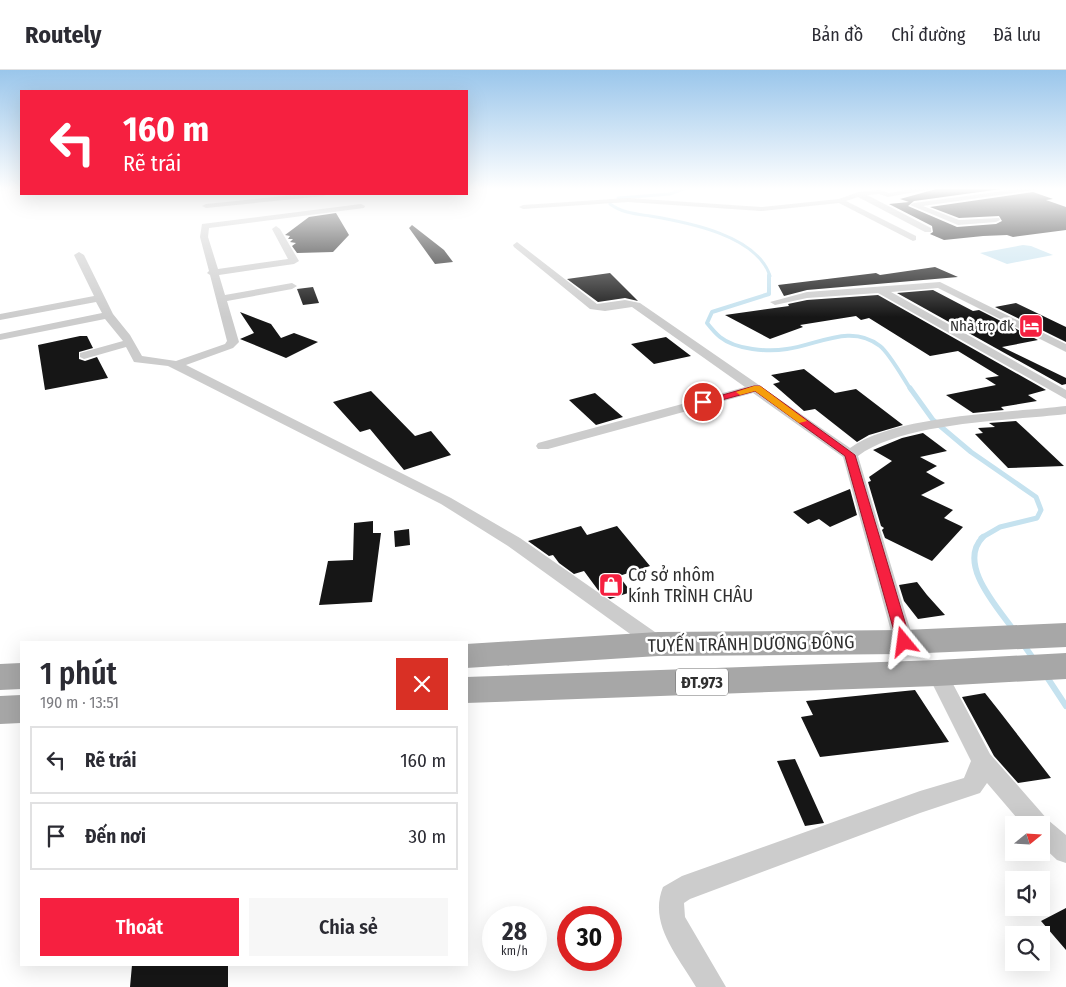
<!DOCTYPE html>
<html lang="vi">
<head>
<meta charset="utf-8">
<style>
  body { margin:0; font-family:"Fira Sans Condensed",sans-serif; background:#f7f7f7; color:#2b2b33; height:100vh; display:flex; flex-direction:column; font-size:19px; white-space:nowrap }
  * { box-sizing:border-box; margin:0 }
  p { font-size:16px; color:#7c7c81 }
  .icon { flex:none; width:28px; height:28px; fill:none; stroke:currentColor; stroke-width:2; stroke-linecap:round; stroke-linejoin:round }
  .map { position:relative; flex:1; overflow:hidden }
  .details { position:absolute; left:20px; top:571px; width:448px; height:325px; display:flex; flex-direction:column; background:#fff; border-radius:0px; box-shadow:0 5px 20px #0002 }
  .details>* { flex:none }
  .guide { position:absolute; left:20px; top:20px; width:448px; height:105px; border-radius:0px; box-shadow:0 5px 20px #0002; background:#f62040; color:#fff; overflow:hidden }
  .needle { width:32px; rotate:72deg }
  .tools { position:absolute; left:1005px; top:746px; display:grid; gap:10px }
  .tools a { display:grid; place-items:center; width:45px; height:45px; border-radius:0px; background:#fff; box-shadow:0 5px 20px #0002; font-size:25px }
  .speed { position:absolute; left:482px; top:836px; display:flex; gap:10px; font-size:25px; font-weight:700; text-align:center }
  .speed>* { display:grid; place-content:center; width:65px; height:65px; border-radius:50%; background:#fff; box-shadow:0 5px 20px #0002; line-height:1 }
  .speed small { font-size:12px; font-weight:400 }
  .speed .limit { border:8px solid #d22; background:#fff; color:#111 }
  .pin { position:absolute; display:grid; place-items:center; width:42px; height:42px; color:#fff; margin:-21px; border:2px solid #fff; border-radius:50%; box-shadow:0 1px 5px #0007 }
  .me { position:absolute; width:55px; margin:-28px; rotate:344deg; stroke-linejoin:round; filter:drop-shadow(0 0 4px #0008) }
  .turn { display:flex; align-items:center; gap:18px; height:105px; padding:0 20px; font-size:22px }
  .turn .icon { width:65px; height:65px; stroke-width:2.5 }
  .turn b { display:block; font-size:35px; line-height:42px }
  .round { display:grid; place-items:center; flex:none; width:52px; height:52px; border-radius:0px; background:#f7f7f7 }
  .summary { display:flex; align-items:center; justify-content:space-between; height:85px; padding:0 20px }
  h1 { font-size:30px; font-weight:600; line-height:38px }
  .cta { display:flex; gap:10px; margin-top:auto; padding:10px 20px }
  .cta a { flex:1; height:58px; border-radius:0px; background:#f62040; color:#fff; font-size:20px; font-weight:600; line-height:58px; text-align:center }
  .cta a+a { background:#f7f7f7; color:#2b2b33 }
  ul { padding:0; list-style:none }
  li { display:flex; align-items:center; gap:15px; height:68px; margin:0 10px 8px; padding:0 10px; border:2px solid #e1e1e2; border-radius:0px }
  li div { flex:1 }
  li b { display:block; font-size:19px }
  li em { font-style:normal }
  header { display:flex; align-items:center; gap:30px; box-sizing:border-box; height:70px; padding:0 25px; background:#fff; border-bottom:1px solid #e1e1e2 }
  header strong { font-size:24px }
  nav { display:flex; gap:28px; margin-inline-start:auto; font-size:18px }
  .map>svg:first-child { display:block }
  .water { fill:#c5e2ef }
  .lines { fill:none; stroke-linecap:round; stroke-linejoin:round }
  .stream-far3 { stroke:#c5e2ef; stroke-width:3 }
  .stream-far2 { stroke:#c5e2ef; stroke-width:4 }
  .stream-far1 { stroke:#c5e2ef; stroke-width:5 }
  .stream { stroke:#c5e2ef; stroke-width:6 }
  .building { fill:#161616 }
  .minor { fill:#ccc; fill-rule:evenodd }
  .primary { fill:#a7a7a7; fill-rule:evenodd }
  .route { fill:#f62040; stroke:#a0152a }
  .slow { fill:#f59e0b }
  .labels { text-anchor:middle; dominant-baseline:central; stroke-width:5; stroke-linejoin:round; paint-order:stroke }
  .far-poi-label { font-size:15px; fill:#2f2f2f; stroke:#fff; text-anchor:end }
  .shield { fill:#fff; stroke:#6d6d6d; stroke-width:1 }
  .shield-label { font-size:16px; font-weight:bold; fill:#2f2f2f }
  .poi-label { font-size:18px; fill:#2f2f2f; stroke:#fff; text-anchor:start }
  .street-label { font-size:18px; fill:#2f2f2f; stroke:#fff }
</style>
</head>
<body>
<header>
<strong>Routely</strong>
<nav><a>Bản đồ</a><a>Chỉ đường</a><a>Đã lưu</a></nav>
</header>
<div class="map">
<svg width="1066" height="917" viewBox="0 0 1066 917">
  <rect width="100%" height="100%" fill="#fff"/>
  <path class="water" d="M1023 175 1031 176 1053 185 1007 194 980 183Z"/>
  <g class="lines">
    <path class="stream-far3" d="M0 120 10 118
      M618 128 670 124 686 118
      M610 134C622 143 636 144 650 146 686 152 757 165 770 206"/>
    <path class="stream-far2" d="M769 205V224L712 242 707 253C711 258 715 263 720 267 736 280 768 282 787 279 818 275 851 253 880 276 890 284 903 308 911 320"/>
    <path class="stream-far1" d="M910 318 933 350 971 382 1036 427 1041 440 1037 448 1000 457 981 468"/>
    <path class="stream" d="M983 467C956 494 999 539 1015 562
      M1023 574 1035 591
      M1045 604 1066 636"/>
  </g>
  <path class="building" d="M940 118H1009L914 131 908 136 957 157 996 154 1002 151 999 146 959 148 930 137 1033 122 1053 129 1046 130 1066 137V160L1013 167 1007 165 983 166 944 170 930 164 933 162 932 156 889 134 909 132 900 129Z
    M336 143 349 165 333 182 297 183 292 176 296 173 290 172 293 169H288L290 166 285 165 309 147Z
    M412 155 444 180 453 192 435 194 409 158Z
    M935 197 958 207 807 220 784 226 778 215 876 203 880 205Z
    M610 203 638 231 625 228 598 232 567 209Z
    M313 217 319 233 303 235 297 219Z
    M933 220 973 241 979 240 1038 270 1002 277 1066 308V314L1062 315 897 223Z
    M878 225 1046 320 1028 325 1037 331 1001 337 1004 340 973 343 946 325 996 315 985 308 999 306 958 281 930 286 869 248 861 250 856 246 800 255 803 257 770 269 725 245 789 236 788 234 807 230Z
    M1016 233 1066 257V272L995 237Z
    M240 242 271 254 281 268 294 263 318 272 286 288 240 269 254 263Z
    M80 266H87L93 278 79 282V289L85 291 97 287 108 308 45 320 38 275Z
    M666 267 691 286 654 294 631 274Z
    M804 299 835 323 856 319 903 355 869 365 857 372 815 339 804 341 773 314 780 312 771 305Z
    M371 321 415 366 431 361 451 385 404 400 370 359 360 362 333 332Z
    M595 323 623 347 596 355 569 330Z
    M1016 351 1028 362 1064 396 1008 398 975 364 983 363 978 358 995 357 989 353Z
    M923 363 947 381 920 387 937 396 926 402 945 413 921 425 953 440 944 448 963 457 932 491 885 468 882 460 884 458 881 456 868 412 871 411 869 407 892 391 873 380 902 368Z
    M850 419 857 445 830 457 819 449 808 454 793 442Z
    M373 451V463H381L372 532 319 535 328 491 353 490 354 453Z
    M581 456 587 465 617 456 650 496 619 506 631 522 610 529 598 520 584 501 574 504 559 493 553 485 549 486 528 471Z
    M409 459 410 475 395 477 394 461Z
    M917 512 927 525 945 545 918 549 904 531 899 515Z
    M915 620 949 672 820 687 801 647 813 645 806 631Z
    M985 623 1000 642 1051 708 1018 713 994 686 962 627Z
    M795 689 824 753 805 756 777 691Z
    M1066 838V880L1041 851Z
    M132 895H228V917H130Z"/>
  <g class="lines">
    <path class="minor" d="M918 118H938L888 127 879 124 867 125 931 158V162H925L858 127 846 131 916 166V170L913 171 839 133 761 141 628 132 523 139 519 137 523 135 628 128 761 137 839 129 858 122 880 120 889 123Z
      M1025 118H1047L923 136 959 150 999 148 1000 150 996 152 958 155 910 135 914 133Z
      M304 124H328L324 126 206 138 202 136 206 134Z
      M361 134 365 136 364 138 209 158 208 167 218 199 288 189 272 159 276 156 280 159 299 191 294 194 219 205 225 225 292 213 297 216 292 219 227 231 239 272 233 278 186 295 451 428 520 468 665 569 668 574 665 579 658 581 651 579 508 476 441 434 184 304 168 296 134 292 126 277 84 289 80 287V283L123 271 105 249 0 270V264L102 243 96 232 0 250V244L94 226 74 185 79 182 84 185 113 244 130 265 142 286 176 291 225 274 227 271 210 205 207 203 209 201 200 167 202 154Z
      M517 172 597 234 625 230 640 233 850 378C895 345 1008 343 1066 336V344C1008 351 903 352 858 386L914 572 911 577 904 579 897 577 894 572 843 387 753 323 548 379H538L536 376 538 373 745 317 632 237 605 241 590 239 514 177 513 175Z
      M940 212 1066 274V282L938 218 891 222 1066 320V329L878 223 807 228 775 235 770 232 807 222Z
      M937 595 944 597 990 684 1048 750 1066 765V793L1057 790 1041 775V755H1023L987 713 980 723 920 743 690 829 684 833 685 847 726 917H696C678 886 648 854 663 817L682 806 920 721 964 708 971 691 927 603 930 597Z"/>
    <path class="primary" d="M1066 553V577L904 584 658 586 466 598V574L658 562 904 560Z
      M1066 583V609L937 616 466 633V607L937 590Z
      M21 593V619L0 620V594Z
      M21 625V653L0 654V626Z"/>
  </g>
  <linearGradient id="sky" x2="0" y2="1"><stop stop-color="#9ac6eb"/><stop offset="0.48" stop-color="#fff"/><stop offset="1" stop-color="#fff" stop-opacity="0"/></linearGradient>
  <rect width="1066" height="247" fill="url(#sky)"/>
  <path class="route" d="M754 316H760L855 385 911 572 909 576 904 577 897 572 845 386 755 321 703 335 698 332Z"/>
  <path class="slow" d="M754 316H760L807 351 799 353 755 321 740 325 736 322Z"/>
  <defs>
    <symbol id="hotel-square" viewBox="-11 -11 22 22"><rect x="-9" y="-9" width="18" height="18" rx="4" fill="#f62040" stroke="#fff"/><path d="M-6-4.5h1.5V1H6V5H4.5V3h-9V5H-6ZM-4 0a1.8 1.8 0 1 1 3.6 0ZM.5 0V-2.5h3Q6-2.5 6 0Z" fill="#fff"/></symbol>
    <symbol id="shop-square" viewBox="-11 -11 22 22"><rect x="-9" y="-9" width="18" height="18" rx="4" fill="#f62040" stroke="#fff"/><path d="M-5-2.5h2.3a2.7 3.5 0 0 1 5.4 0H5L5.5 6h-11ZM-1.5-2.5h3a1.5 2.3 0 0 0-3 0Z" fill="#fff"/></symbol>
  </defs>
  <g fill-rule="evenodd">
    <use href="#hotel-square" x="1017" y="242" width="28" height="28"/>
    <use href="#shop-square" x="597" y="501" width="28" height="28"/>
  </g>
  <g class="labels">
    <g class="far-poi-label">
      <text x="1014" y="256">Nhà trọ đk</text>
    </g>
    <rect class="shield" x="676" y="598.5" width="52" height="27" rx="4"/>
    <g class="shield-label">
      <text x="702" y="612">ĐT.973</text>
    </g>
    <g class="poi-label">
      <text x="628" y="505">Cơ sở nhôm<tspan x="628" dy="21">kính TRÌNH CHÂU</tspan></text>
    </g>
    <g class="street-label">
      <text transform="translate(751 574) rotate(-1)">TUYẾN TRÁNH DƯƠNG ĐÔNG</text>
    </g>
  </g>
</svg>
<div class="tools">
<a><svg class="needle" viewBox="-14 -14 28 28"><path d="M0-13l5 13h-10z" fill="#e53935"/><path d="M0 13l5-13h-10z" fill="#7c7c81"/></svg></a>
<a><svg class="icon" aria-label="sound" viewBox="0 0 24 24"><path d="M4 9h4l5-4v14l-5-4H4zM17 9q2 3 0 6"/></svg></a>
<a><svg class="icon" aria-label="search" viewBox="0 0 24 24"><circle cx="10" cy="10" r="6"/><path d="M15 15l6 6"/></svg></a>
</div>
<div class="speed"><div>28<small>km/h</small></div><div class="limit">30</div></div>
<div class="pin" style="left:703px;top:332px;background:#d93025"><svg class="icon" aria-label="arrive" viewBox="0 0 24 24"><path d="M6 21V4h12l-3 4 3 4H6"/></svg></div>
<svg class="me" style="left:904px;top:572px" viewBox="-20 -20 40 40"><path d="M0-17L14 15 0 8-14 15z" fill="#f62040" stroke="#fff" stroke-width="4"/></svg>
<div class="guide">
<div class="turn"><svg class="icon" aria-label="left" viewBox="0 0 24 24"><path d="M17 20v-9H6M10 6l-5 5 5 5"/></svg><div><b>160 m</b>Rẽ trái</div></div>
</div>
<section class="details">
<div class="summary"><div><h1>1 phút</h1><p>190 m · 13:51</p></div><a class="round" style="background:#d93025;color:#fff"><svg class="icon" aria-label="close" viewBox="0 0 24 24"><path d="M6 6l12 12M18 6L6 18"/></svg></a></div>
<ul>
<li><svg class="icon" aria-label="left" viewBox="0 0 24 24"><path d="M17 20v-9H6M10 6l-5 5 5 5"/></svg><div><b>Rẽ trái</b></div><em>160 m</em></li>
<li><svg class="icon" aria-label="arrive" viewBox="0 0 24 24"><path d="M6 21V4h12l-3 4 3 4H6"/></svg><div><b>Đến nơi</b></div><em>30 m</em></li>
</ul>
<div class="cta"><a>Thoát</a><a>Chia sẻ</a></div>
</section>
</div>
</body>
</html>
